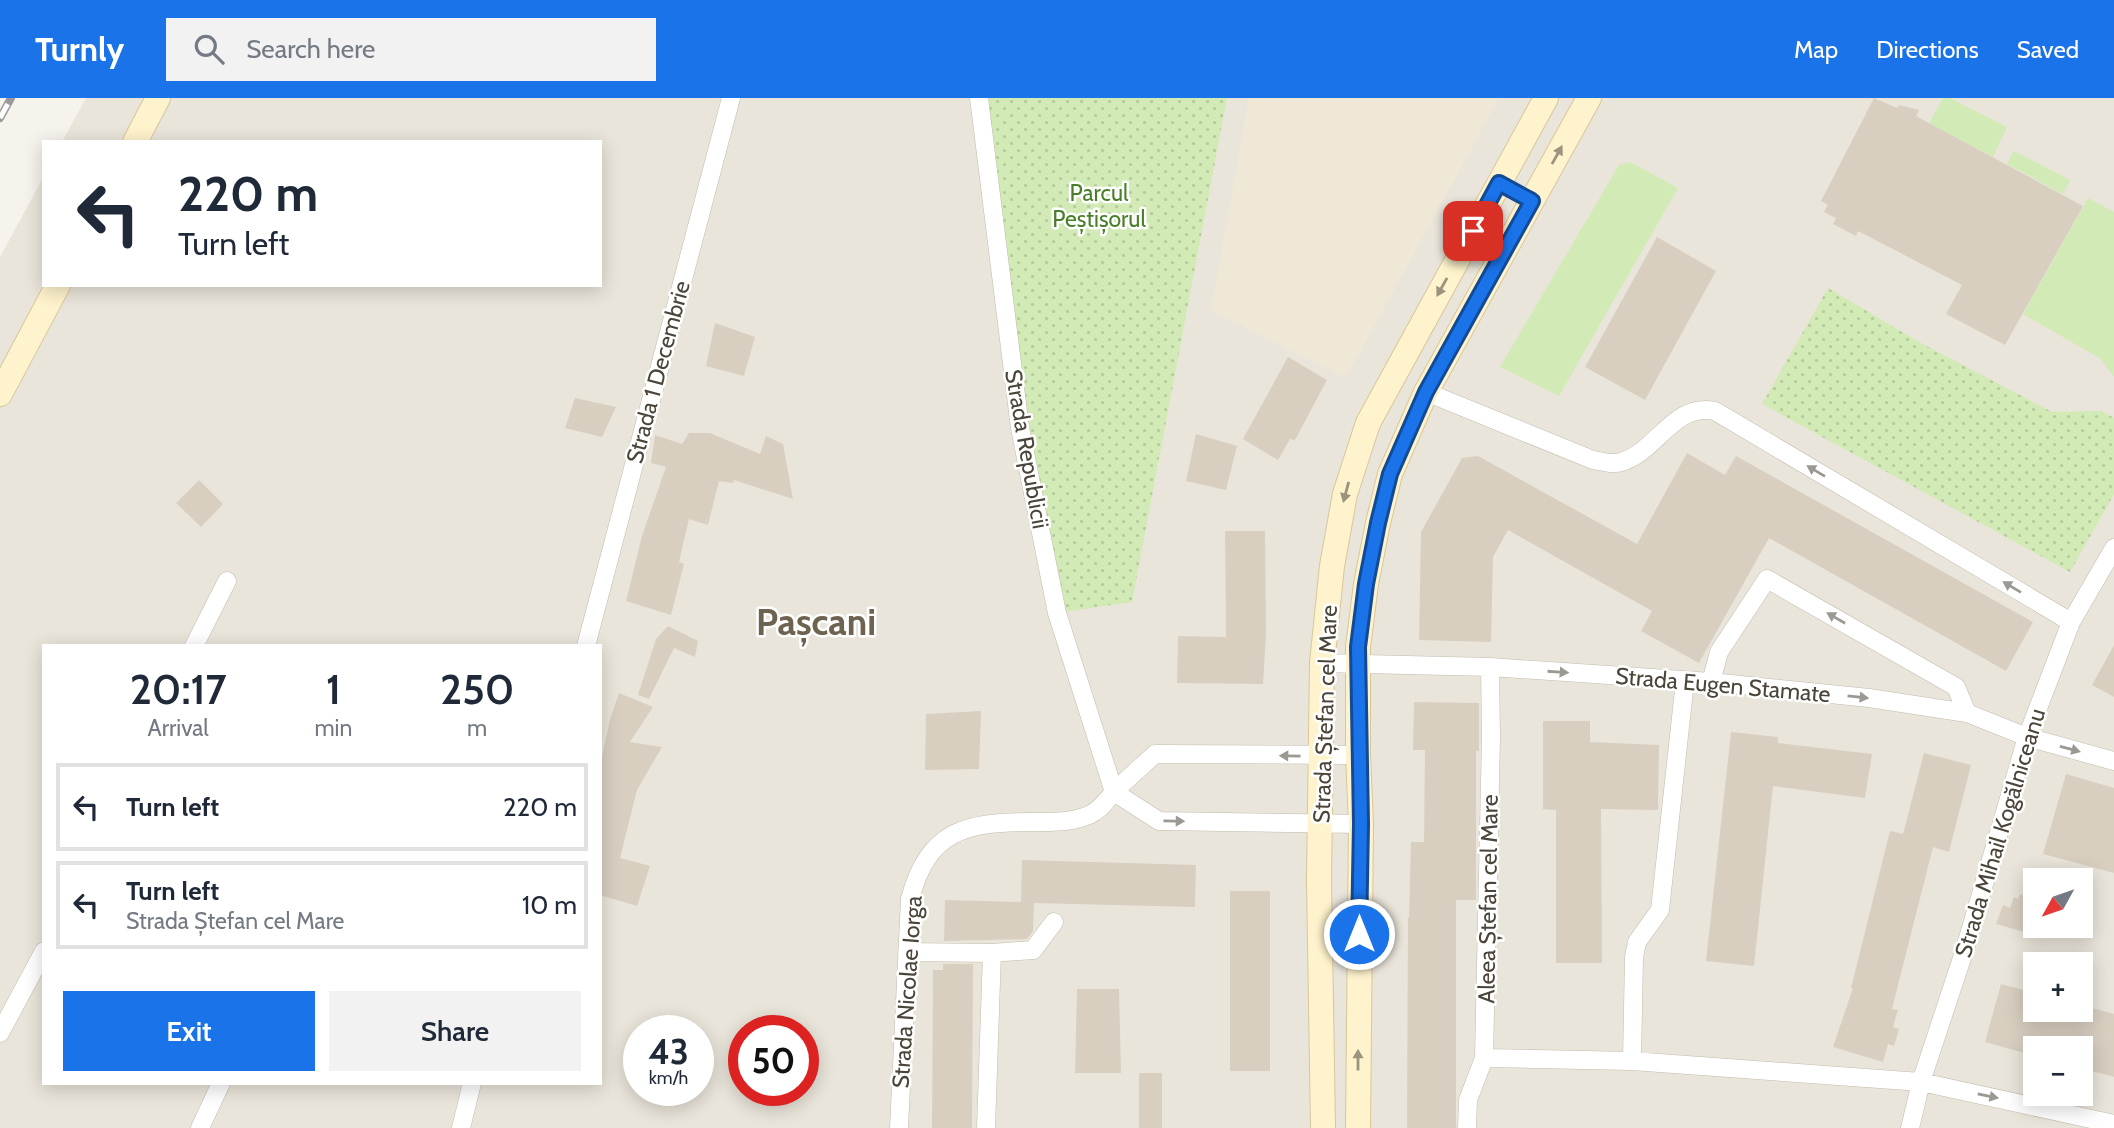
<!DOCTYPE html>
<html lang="en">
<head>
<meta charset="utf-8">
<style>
  body { margin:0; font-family:Cabin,sans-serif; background:#f2f2f3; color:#1f2937; height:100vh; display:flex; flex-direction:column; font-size:26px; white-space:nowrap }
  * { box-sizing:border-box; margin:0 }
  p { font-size:23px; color:#747a83 }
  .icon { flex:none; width:38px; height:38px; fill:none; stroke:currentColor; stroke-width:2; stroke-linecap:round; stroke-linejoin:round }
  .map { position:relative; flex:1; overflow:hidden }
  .sheet { position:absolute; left:42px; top:546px; width:560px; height:441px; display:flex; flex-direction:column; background:#fff; border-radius:0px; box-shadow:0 4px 18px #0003 }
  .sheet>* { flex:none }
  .guide { position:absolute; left:42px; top:42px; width:560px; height:147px; border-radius:0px; box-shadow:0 4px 18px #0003; background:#fff; color:#1f2937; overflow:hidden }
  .needle { width:46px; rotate:230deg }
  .fabs { position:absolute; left:2023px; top:770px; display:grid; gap:14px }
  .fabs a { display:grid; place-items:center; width:70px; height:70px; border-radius:0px; background:#fff; box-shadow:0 4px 18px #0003; font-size:35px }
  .speed { position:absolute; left:623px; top:917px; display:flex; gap:14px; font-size:35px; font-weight:700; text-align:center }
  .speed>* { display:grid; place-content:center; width:91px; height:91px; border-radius:50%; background:#fff; box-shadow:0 4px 18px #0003; line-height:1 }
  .speed small { font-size:18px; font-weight:400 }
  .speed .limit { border:10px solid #d22; background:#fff; color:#111 }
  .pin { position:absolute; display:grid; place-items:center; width:60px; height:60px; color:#fff; margin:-30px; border-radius:14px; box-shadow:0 4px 10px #0006 }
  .me { position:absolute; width:77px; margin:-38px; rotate:0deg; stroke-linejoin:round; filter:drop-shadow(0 0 5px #0008) }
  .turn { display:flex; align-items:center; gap:24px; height:147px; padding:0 21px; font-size:32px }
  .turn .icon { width:91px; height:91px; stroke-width:2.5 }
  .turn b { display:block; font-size:49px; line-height:60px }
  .eta { display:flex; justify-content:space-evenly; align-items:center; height:119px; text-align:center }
  .eta b { font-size:42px; font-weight:600; line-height:49px }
  .cta { display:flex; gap:14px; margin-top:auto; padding:14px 21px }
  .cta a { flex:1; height:80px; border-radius:0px; background:#1a73e8; color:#fff; font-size:28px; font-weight:600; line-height:80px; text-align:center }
  .cta a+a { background:#f2f2f3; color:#1f2937 }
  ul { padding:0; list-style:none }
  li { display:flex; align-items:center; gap:21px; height:88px; margin:0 14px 10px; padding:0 7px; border:4px solid #e0e1e3; border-radius:0px }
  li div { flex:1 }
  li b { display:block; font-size:26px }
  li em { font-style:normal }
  header { display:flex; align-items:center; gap:42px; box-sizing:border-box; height:98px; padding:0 35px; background:#1a73e8; color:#fff }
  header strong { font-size:33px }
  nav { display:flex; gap:38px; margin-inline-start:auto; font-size:24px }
  .search { width:490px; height:63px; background:#f2f2f3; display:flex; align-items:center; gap:18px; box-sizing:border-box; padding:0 24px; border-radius:0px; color:#747a83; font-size:26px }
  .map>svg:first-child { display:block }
  .residential { fill:#eae5da; fill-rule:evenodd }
  .education { fill:#efe8d6 }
  .grass { fill:#d2eab5 }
  .park { fill:url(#park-dots) }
  .building { fill:#d8cfc1 }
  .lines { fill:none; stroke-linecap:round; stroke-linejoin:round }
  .street-casing { stroke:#c2bbae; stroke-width:19 }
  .secondary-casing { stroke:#d6c79b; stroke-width:26 }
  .street { stroke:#fff; stroke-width:18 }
  .secondary { stroke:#fff3cd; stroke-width:24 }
  .rail-casing { stroke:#9a9a9a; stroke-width:8 }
  .rail { stroke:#fff; stroke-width:5; stroke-dasharray:16; stroke-linecap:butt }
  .oneway { fill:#9c937c }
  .oneway2 { fill:#9c9892 }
  .route-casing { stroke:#114b97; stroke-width:18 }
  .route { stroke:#1a73e8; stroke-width:12 }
  .labels { text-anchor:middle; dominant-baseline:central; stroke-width:5; stroke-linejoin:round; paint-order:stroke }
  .park-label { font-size:23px; fill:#4a7f2a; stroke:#fff }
  .street-label { font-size:23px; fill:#4b4439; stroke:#fff }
  .town-label { font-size:37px; font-weight:bold; fill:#6e6250; stroke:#fff }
</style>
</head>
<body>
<header>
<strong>Turnly</strong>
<div class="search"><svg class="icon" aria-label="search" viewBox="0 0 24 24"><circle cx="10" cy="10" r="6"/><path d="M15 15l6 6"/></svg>Search here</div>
<nav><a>Map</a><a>Directions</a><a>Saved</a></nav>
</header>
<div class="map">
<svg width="2114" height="1030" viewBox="0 0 2114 1030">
  <defs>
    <pattern id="park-dots" width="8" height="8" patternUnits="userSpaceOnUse" patternTransform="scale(1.75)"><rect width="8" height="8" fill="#d2eab5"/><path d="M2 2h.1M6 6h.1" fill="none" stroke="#b6ca9c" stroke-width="1.8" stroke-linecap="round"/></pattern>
  </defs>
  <rect width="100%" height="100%" fill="#f6f3ec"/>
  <path class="residential" d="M86 0H2114V1030H0V159L44 78V187H600V44H62ZM44 548H600V985H44ZM2035 782H2081V828H2035ZM2035 866H2081V912H2035ZM639 933H698V992H639ZM744 933H803V992H744ZM2035 950H2081V996H2035Z"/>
  <path class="education" d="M1249 0H1499L1346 279 1211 212Z"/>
  <path class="grass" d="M1943 0H1950L2007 29 1993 59 1929 25Z
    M2014 53 2070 82 2063 96 2007 66Z
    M1630 64 1678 90 1559 298 1500 269 1619 67Z
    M2088 100 2114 114V279L2101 261 2023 216Z"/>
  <path class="park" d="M979 0H1227L1132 504 1057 515Z
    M1828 190 1921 245 2052 314 2102 313 2114 320V396L2070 474 1762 306Z"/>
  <path class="building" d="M1874 0 1897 10 1899 7 1919 12 1916 18 2083 108 2005 247 1946 216 1962 187 1858 133 1856 138 1833 126 1836 120 1824 114 1828 107 1821 103Z
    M1657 139 1716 173 1645 302 1585 269Z
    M715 225 755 239 744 278 706 268Z
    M1288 259 1327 282 1295 342 1290 341 1278 362 1243 341Z
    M575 300 616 309 602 339 565 330Z
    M689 335H710L760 356 766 338 783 346 793 401 734 382 733 385 719 383 708 427 689 421 679 464 684 466 671 517 626 503 642 438 666 369 651 365 655 337 682 346Z
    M1196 336 1237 348 1226 392 1186 383Z
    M1687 355 1725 377 1736 358 2033 524 2006 573 1769 440 1699 565 1641 533 1652 513 1508 432 1493 459 1491 544 1419 542 1421 434 1462 360 1478 358 1637 446Z
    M199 382 223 406 201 429 176 405Z
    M1225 433H1265L1266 536 1263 586 1177 585 1178 538 1226 539Z
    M668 528 698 543 695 559 674 550 649 601 638 597 656 541Z
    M2114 547V599L2092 587Z
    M619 595 653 609 630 644 662 649 637 692 620 760 650 768 637 808 600 797V669L610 621Z
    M1414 604 1479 605V653H1476V802H1456V1030H1407L1408 820H1409L1411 744H1424L1425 652H1413Z
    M981 613 979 671 925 672 926 616Z
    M1543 623H1590V644L1659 647 1658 712 1601 711 1602 865H1556V712L1543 711Z
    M1731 634 1778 639V645L1872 656 1865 700 1773 688 1754 868 1706 863Z
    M1924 655 1971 667 1949 754 1933 749 1892 911 1898 912 1893 929 1899 931 1894 948 1888 946 1883 964 1833 949 1853 890H1851L1890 733 1903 736Z
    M2066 676 2114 690V775L2043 756Z
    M1022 762 1196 767 1195 809 1034 805 1033 833 1027 841 944 843 945 802 1021 804Z
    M1230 793H1270V973H1230Z
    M2020 796 2035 802V837L1996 826 2003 807 2010 810 2014 799 2018 801Z
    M943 866H973L972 1030H932L933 872H943Z
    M2001 886 2035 895V912H2081V907L2114 916V979L2081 970V950H2035V958L1985 944Z
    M1077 891H1119L1121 975H1075Z
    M1139 975H1162V1030H1139Z"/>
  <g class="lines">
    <defs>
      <path id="street" d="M979 0 1020 330 1057 515 1114 694
        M1426 294 1593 362C1601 363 1613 367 1621 364 1657 354 1673 304 1715 313L2071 524
        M194 548 227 483
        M586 548 731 0
        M1322 565 1490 569 1711 584 1869 600 1967 615 2027 639 2114 663
        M1711 584 1719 554 1767 481 1956 589 1967 615
        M1114 694 1159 723 1361 726
        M907 854 992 855
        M0 935 44 853
        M1484 960 1632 963 1921 984 2114 1026
        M1632 963 1634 859 1637 844 1660 812 1685 583
        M200 1030 221 985
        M461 1030 472 985
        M899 1030 910 801C928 732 966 724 1031 724 1050 724 1070 725 1089 717 1102 711 1106 702 1116 692 1128 680 1142 668 1155 656L1358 657
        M986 1030 992 855 1033 852 1054 824
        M1467 1030 1468 1002 1484 960 1491 639 1490 569
        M1910 1030 1921 984 1964 854 2027 639 2071 524 2114 450"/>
      <path id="secondary" d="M135 44 158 0
        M0 296 58 187
        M1323 1030 1319 783 1322 565 1332 468 1345 396 1368 325 1546 0
        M1358 1030 1361 726 1358 657V549L1366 486 1378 425 1390 376 1426 294 1589 0"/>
    </defs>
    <use href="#street" class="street-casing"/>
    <use href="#secondary" class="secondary-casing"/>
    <use href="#street" class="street"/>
    <use href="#secondary" class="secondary"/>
    <defs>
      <path id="rail" d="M0 20 11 0"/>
    </defs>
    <use href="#rail" class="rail-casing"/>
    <use href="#rail" class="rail"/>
  </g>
  <defs><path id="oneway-solid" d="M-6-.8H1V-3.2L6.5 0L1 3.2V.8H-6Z" transform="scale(1.75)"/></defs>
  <g class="oneway">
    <use href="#oneway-solid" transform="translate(1557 57) rotate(-61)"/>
    <use href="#oneway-solid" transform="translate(1442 189) rotate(119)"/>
    <use href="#oneway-solid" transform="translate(1346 394) rotate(105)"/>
    <use href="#oneway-solid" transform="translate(1358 962) rotate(-90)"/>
  </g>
  <g class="oneway2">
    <use href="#oneway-solid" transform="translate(1816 373) rotate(-149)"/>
    <use href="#oneway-solid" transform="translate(2012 489) rotate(-149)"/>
    <use href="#oneway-solid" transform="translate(1836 520) rotate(-150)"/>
    <use href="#oneway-solid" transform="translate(1558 574) rotate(4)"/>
    <use href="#oneway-solid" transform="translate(1858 599) rotate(6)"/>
    <use href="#oneway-solid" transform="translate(2070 651) rotate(15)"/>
    <use href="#oneway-solid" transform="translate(1290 658) rotate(-179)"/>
    <use href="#oneway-solid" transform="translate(1174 723) rotate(1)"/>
    <use href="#oneway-solid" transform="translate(1988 998) rotate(12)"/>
  </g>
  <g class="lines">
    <defs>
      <path id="route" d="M1359 836 1361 726 1358 549 1366 486 1378 425 1390 376 1426 294 1532 103 1499 85 1473 133"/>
    </defs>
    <use href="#route" class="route-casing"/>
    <use href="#route" class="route"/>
  </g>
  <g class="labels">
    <g class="park-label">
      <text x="1099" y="95">Parcul<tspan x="1099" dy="26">Peștișorul</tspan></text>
    </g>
    <g class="street-label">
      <text transform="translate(658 274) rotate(-75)">Strada 1 Decembrie</text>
      <text transform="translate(1027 351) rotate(80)">Strada Republicii</text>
      <text transform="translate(1723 587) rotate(5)">Strada Eugen Stamate</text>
      <text transform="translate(1325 616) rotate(-88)">Strada Ștefan cel Mare</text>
      <text transform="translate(2000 735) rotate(-73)">Strada Mihail Kogălniceanu</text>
      <text transform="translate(1488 801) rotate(-89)">Aleea Ștefan cel Mare</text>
      <text transform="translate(907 894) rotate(-86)">Strada Nicolae Iorga</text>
    </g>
    <g class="town-label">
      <text x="816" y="523">Pașcani</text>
    </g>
  </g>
</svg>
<div class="fabs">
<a><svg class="needle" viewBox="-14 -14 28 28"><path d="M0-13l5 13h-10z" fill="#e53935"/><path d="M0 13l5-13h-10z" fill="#747a83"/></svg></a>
<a>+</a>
<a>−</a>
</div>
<div class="speed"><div>43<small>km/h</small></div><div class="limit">50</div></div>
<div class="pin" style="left:1473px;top:133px;background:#d93025"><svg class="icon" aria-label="arrive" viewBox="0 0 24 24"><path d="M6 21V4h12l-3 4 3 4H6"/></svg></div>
<svg class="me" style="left:1359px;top:836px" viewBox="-20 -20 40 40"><circle r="17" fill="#1a73e8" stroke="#fff" stroke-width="3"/><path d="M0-11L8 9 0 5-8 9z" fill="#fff"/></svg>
<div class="guide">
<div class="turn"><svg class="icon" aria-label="left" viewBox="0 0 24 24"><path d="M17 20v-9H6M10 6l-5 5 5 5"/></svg><div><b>220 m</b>Turn left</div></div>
</div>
<section class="sheet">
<div class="eta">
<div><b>20:17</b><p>Arrival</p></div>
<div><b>1</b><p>min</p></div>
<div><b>250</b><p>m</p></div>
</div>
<ul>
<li><svg class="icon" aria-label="left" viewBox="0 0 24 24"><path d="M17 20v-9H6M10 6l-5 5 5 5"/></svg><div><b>Turn left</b></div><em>220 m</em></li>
<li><svg class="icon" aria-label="left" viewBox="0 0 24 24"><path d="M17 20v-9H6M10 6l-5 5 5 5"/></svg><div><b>Turn left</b><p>Strada Ștefan cel Mare</p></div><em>10 m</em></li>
</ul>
<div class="cta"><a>Exit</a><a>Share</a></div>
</section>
</div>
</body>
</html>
